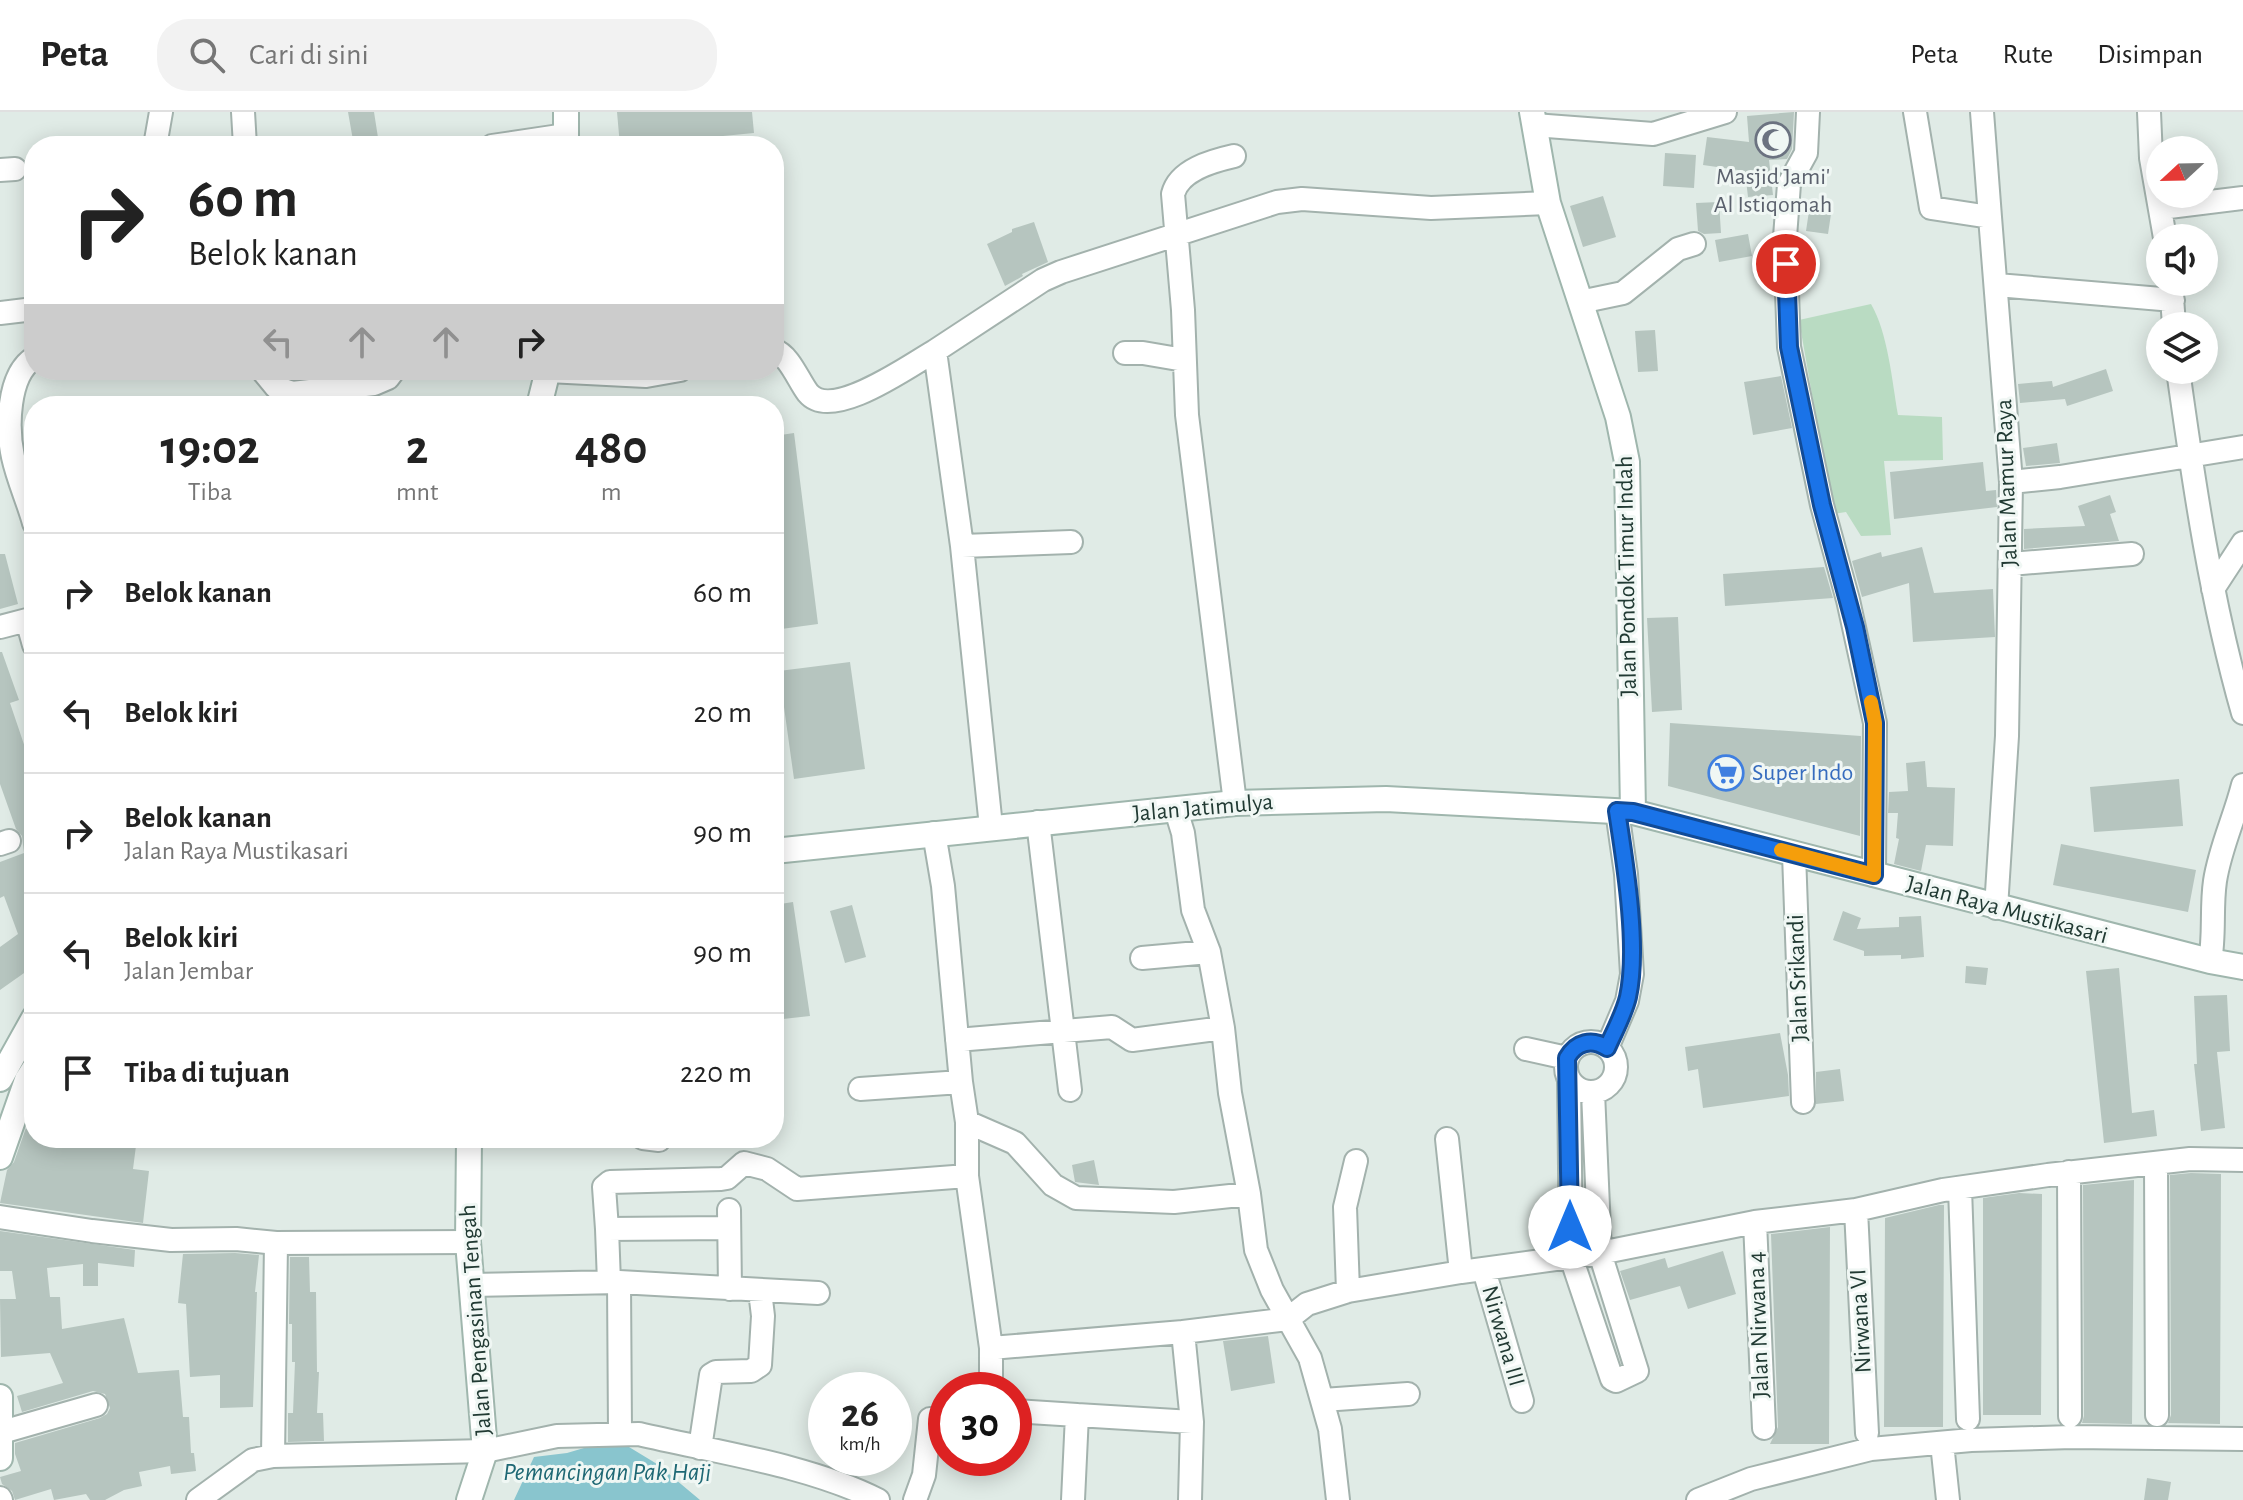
<!DOCTYPE html>
<html lang="id">
<head>
<meta charset="utf-8">
<style>
  body { margin:0; font-family:"Alegreya Sans",sans-serif; background:#f2f2f2; color:#222; height:100vh; display:flex; flex-direction:column; font-size:30px; white-space:nowrap }
  * { box-sizing:border-box; margin:0 }
  p { font-size:26px; color:#767676 }
  .icon { flex:none; width:44px; height:44px; fill:none; stroke:currentColor; stroke-width:2; stroke-linecap:round; stroke-linejoin:round }
  .map { position:relative; flex:1; overflow:hidden }
  .panel { position:absolute; left:24px; top:284px; width:760px; height:752px; display:flex; flex-direction:column; background:#fff; border-radius:32px; box-shadow:0 4px 20px #0003 }
  .panel>* { flex:none }
  .guide { position:absolute; left:24px; top:24px; width:760px; height:244px; border-radius:32px; box-shadow:0 4px 20px #0003; background:#fff; color:#222; overflow:hidden }
  .needle { width:52px; rotate:248deg }
  .controls { position:absolute; left:2146px; top:24px; display:grid; gap:16px }
  .controls a { display:grid; place-items:center; width:72px; height:72px; border-radius:50%; background:#fff; box-shadow:0 4px 20px #0003; font-size:40px }
  .speed { position:absolute; left:808px; top:1260px; display:flex; gap:16px; font-size:40px; font-weight:700; text-align:center }
  .speed>* { display:grid; place-content:center; width:104px; height:104px; border-radius:50%; background:#fff; box-shadow:0 4px 20px #0003; line-height:1 }
  .speed small { font-size:20px; font-weight:400 }
  .speed .limit { border:12px solid #d22; background:#fff; color:#111 }
  .pin { position:absolute; display:grid; place-items:center; width:68px; height:68px; color:#fff; margin:-34px; border:4px solid #fff; border-radius:50%; box-shadow:0 2px 8px #0007 }
  .me { position:absolute; width:88px; margin:-44px; rotate:0deg; stroke-linejoin:round; filter:drop-shadow(0 0 6px #0008) }
  .turn { display:flex; align-items:center; gap:28px; height:168px; padding:0 32px; font-size:36px }
  .turn .icon { width:104px; height:104px; stroke-width:2.5 }
  .turn b { display:block; font-size:56px; line-height:68px }
  .lanes { display:flex; align-items:center; height:76px; padding:0 32px; background:#0003; justify-content:center; gap:40px; direction:ltr }
  .lanes .off { opacity:.35 }
  .eta { display:flex; justify-content:space-evenly; align-items:center; height:136px; text-align:center }
  .eta b { font-size:48px; font-weight:700; line-height:56px }
  ul { padding:0; list-style:none }
  li { display:flex; align-items:center; gap:24px; height:120px; padding:0 32px; border-top:2px solid #e0e0e0 }
  li div { flex:1 }
  li b { display:block; font-size:30px }
  li em { font-style:normal }
  header { display:flex; align-items:center; gap:48px; box-sizing:border-box; height:112px; padding:0 40px; background:#fff; border-bottom:2px solid #e0e0e0 }
  header strong { font-size:38px }
  nav { display:flex; gap:44px; margin-inline-start:auto; font-size:28px }
  .search { width:560px; height:72px; background:#f2f2f2; display:flex; align-items:center; gap:20px; box-sizing:border-box; padding:0 28px; border-radius:32px; color:#767676; font-size:30px }
  .map>svg:first-child { display:block }
  .green { fill:#b9dbc2 }
  .water { fill:#89c5ce }
  .building { fill:#b6c5bf }
  .lines { fill:none; stroke-linecap:round; stroke-linejoin:round }
  .street-casing { stroke:#a3b2ad; stroke-width:26 }
  .secondary-casing { stroke:#9fb6ad; stroke-width:28 }
  .street { stroke:#fff; stroke-width:22 }
  .secondary { stroke:#fff; stroke-width:24 }
  .route-casing { stroke:#114b97; stroke-width:20 }
  .route { stroke:#1a73e8; stroke-width:14 }
  .slow { stroke:#f59e0b; stroke-width:14 }
  .labels { text-anchor:middle; dominant-baseline:central; stroke-width:6; stroke-linejoin:round; paint-order:stroke }
  .worship-label { font-size:24px; fill:#5b616d; stroke:#f0f7f4 }
  .street-label { font-size:24px; fill:#213a33; stroke:#f0f7f4 }
  .shop-label { font-size:24px; fill:#366cbe; stroke:#f0f7f4; text-anchor:start }
  .water-label { font-size:26px; font-style:italic; fill:#1e6874; stroke:#f0f7f4 }
</style>
</head>
<body>
<header>
<strong>Peta</strong>
<div class="search"><svg class="icon" aria-label="search" viewBox="0 0 24 24"><circle cx="10" cy="10" r="6"/><path d="M15 15l6 6"/></svg>Cari di sini</div>
<nav><a>Peta</a><a>Rute</a><a>Disimpan</a></nav>
</header>
<div class="map">
<svg width="2243" height="1388" viewBox="0 0 2243 1388">
  <rect width="100%" height="100%" fill="#e0ebe6"/>
  <path class="green" d="M1871 192C1888 221 1892 269 1898 303L1942 305 1943 348 1884 349 1891 423 1861 424 1846 400 1833 402 1799 208Z"/>
  <path class="water" d="M601 1331 629 1335 657 1352 700 1388H514L534 1345 567 1341Z"/>
  <path class="building" d="M348 0H374L379 32 354 34Z
    M617 0H752L754 21 620 34Z
    M1794 0 1792 37 1787 47 1769 48 1773 83 1748 85 1745 59 1703 53 1707 25 1749 30 1747 4Z
    M1665 41 1696 43 1694 76 1663 74Z
    M1603 84 1616 125 1583 135 1570 94Z
    M1719 90 1721 121 1704 122 1698 119 1696 91Z
    M1809 99 1831 102 1828 122 1806 119Z
    M1034 110 1048 150 1022 162 1023 164 1005 174 987 132 1012 120V117Z
    M1748 122 1752 144 1719 150 1715 128Z
    M1655 218 1658 259 1638 260 1635 219Z
    M2106 257 2113 279 2067 294 2065 287 2020 291 2018 272 2052 269 2053 275Z
    M1781 264 1792 316 1753 323 1744 270Z
    M794 321 818 512 774 518V324Z
    M2057 331 2060 351 2026 354 2023 336Z
    M1983 350 1986 379 1996 378 1997 395 1894 407 1890 360Z
    M2110 383 2116 400 2110 402 2119 429 2024 437V417L2085 414 2078 394Z
    M1922 435 1934 481 1993 477 1995 525 1913 530 1909 471 1862 485 1852 449 1881 440 1882 445Z
    M0 442H5L18 492 0 497Z
    M1824 455 1833 486 1725 494 1723 462Z
    M1678 505 1682 598 1652 600 1647 506Z
    M0 540H2L19 588 10 591 34 662V854L0 878V835L18 822 4 784 0 786V750L24 741 22 724 16 717 0 672Z
    M850 550 865 657 794 667 779 559Z
    M1670 611 1861 624 1860 724 1668 674Z
    M1925 649 1927 675 1955 676 1953 734 1926 733 1921 759 1894 752 1899 727 1896 726 1898 701H1888L1889 680 1908 679 1906 651Z
    M2179 667 2183 714 2094 720 2090 675Z
    M2061 732 2196 758 2188 800 2053 773Z
    M793 790 810 904 774 908V793Z
    M852 793 866 845 845 851 830 799Z
    M1843 799 1861 806 1857 817 1899 815V805L1921 804 1924 845 1901 847V843L1864 844V839L1833 828Z
    M1966 854 1988 856 1986 873 1965 871Z
    M2119 856 2132 1001 2154 998 2157 1024 2104 1031 2086 859Z
    M2227 883 2230 939 2217 940 2225 1016 2201 1019 2194 952H2197L2194 884Z
    M1780 921 1788 963 1789 984 1703 996 1698 957 1688 959 1685 935Z
    M1840 957 1844 989 1816 992V960Z
    M34 993V1026H137L133 1057 149 1059 143 1111 0 1091 7 1058 14 1050Z
    M1094 1048 1099 1073 1075 1070 1072 1053Z
    M2191 1061 2221 1062 2220 1312 2168 1311 2171 1303 2170 1063Z
    M2134 1068 2132 1312 2082 1311 2084 1304 2083 1073Z
    M2019 1081 2042 1082 2041 1303H1983V1086Z
    M1939 1093H1944L1943 1315H1884L1885 1106Z
    M1830 1115 1829 1332H1770L1778 1315 1771 1122Z
    M0 1119 135 1138 134 1155 98 1151V1174H83V1152L47 1156 50 1185H60L62 1217 124 1206 138 1261 179 1258 183 1305H189L191 1341H194L196 1359 171 1362 170 1354 139 1360 142 1374 124 1378 105 1388H90L86 1382 54 1388 51 1377 15 1388 12 1379 2 1372 0 1365 21 1359 15 1342V1331L100 1306 107 1302 110 1296 105 1282 93 1279 22 1300 17 1284 63 1271 50 1241 1 1245 0 1187H16L12 1159H0Z
    M1723 1139 1736 1182 1688 1197 1680 1174 1630 1188 1620 1159 1665 1146 1668 1156Z
    M235 1141 259 1143 255 1180H257L253 1295 220 1296V1263L190 1265 186 1192 178 1191 183 1142Z
    M290 1145H309L310 1180H316L317 1260H319L317 1301H323L324 1329 288 1330V1301H293L295 1250H292V1212H289Z
    M1268 1224 1275 1271 1231 1279 1223 1229Z
    M2147 1366 2171 1370 2168 1388H2144Z"/>
  <g class="lines">
    <defs>
      <path id="street" d="M243 0 245 34
        M1808 0 1806 41 1789 72 1785 125 1789 235 1822 393 1848 488 1875 611 1874 763
        M1915 0 1931 96 1990 105 2011 370 2007 624 1996 796
        M1982 0 1990 105
        M2149 0 2151 46 2165 126
        M1534 13 1653 22 1725 0
        M155 34 161 0
        M492 34 566 23
        M1234 44C1212 49 1179 58 1173 82L1183 198 1187 303 1235 691
        M0 58 15 57
        M2161 96 2243 86
        M2171 170 2174 214
        M1997 173 2173 188
        M1580 190 1623 181 1678 137 1694 132
        M0 201 34 197
        M774 238C790 244 798 268 808 281 832 310 910 253 935 239
        M1125 241H1143L1184 248
        M34 246C7 263 7 317 13 345 18 368 28 389 34 411
        M262 258 276 275 292 281 374 272 388 266 394 258
        M2178 258C2194 373 2211 489 2243 601
        M548 259 646 264 680 258
        M2011 370 2060 365 2243 335
        M962 434 1071 430
        M2010 452 2132 442
        M2213 477 2243 431
        M0 515 27 508 34 533
        M1176 698 1183 721 1193 798 1209 840 1223 916 1230 981 1249 1082 1256 1138 1272 1178 1310 1246 1330 1317 1338 1388
        M1038 710 1070 978
        M991 715 962 434 935 239 1043 168 1061 160 1277 90 1302 87 1431 96 1548 91
        M934 721 943 774 961 970
        M0 732 9 729
        M1794 742 1803 990
        M1142 846 1209 840
        M2210 849C2215 823 2211 796 2215 769 2220 736 2235 705 2243 673
        M957 928 1112 915 1132 928 1223 916
        M1566 955a25 25 0 1 1 50 0a25 25 0 1 1-50 0Z
        M1607 936 1627 889 1632 862 1626 762 1617 699
        M1526 937 1567 946
        M1569 967 1571 1145 1612 1267 1616 1269 1637 1259 1600 1141 1593 980
        M860 977 961 970 967 1010V1064L991 1236V1278
        M967 1010 1015 1031 1053 1073 1076 1086 1174 1090 1249 1082
        M643 1026 659 1028
        M1447 1027 1461 1160
        M2156 1051 2157 1303
        M2069 1060 2070 1304
        M1960 1076 1968 1307
        M729 1098 730 1177
        M1856 1098 1867 1321
        M0 1105 92 1119 171 1128 236 1127 276 1131 468 1130
        M1755 1110 1764 1316
        M607 1117 604 1075 610 1070 721 1067 727 1066 744 1051 767 1057 797 1077 967 1064
        M1484 1158 1522 1289
        M609 1170 607 1117 729 1116
        M619 1170 620 1321
        M471 1173 619 1170 818 1181
        M1348 1179 1345 1095 1356 1049
        M1183 1220 1288 1207 1307 1192 1348 1179 1461 1160 1600 1141 1755 1110 1856 1098 1943 1078 2048 1063 2190 1047 2243 1048
        M991 1236 1183 1220 1192 1310 1190 1388
        M1323 1288 1408 1282
        M1014 1299 1077 1303 1073 1388
        M1077 1303 1192 1310
        M2 1320 96 1293
        M1942 1331 1948 1388
        M700 1336 711 1263 716 1260 751 1259 760 1253 763 1204 760 1179
        M273 1344 276 1131
        M0 1386 1 1388
        M198 1388 253 1348 273 1344 485 1339 557 1324 639 1322C715 1340 809 1353 878 1388
        M915 1388 924 1363 930 1307 946 1309
        M1698 1388 1751 1367 1871 1337 1971 1328 2072 1325 2243 1327"/>
      <path id="secondary" d="M1532 0 1548 91 1618 305 1627 350 1633 700
        M566 34V0
        M539 294 548 258
        M774 739 1235 691 1386 687 1633 700 2210 849 2243 855
        M0 967 34 906
        M469 1026 468 1130 485 1339 469 1388
        M0 1045 27 968 34 957
        M0 1285V1346"/>
    </defs>
    <use href="#street" class="street-casing"/>
    <use href="#secondary" class="secondary-casing"/>
    <use href="#street" class="street"/>
    <use href="#secondary" class="secondary"/>
  </g>
  <g class="lines">
    <defs>
      <path id="route" d="M1570 1115 1567 946C1576 930 1592 926 1607 936 1614 920 1624 902 1628 885 1639 835 1625 751 1617 699L1633 700 1874 763 1875 611 1855 515 1822 393 1789 235 1786 152"/>
    </defs>
    <use href="#route" class="route-casing"/>
    <use href="#route" class="route"/>
    <path class="slow" d="M1781 738 1874 763 1875 611 1871 590"/>
  </g>
  <defs>
    <symbol id="mosque-ring" viewBox="-11 -11 22 22"><circle r="9.5" fill="#f0f7f4" stroke="#6b7280" stroke-width="1.5"/><path d="M3.5-4.9A6 6 0 1 0 3.5 4.9A5 5 0 1 1 3.5-4.9Z" fill="#6b7280"/></symbol>
    <symbol id="supermarket-ring" viewBox="-11 -11 22 22"><circle r="9.5" fill="#f0f7f4" stroke="#3f7fe0" stroke-width="1.5"/><path d="M-6-5.5h2.5l.6 2H6L4.5 2H-2.5L-4.4-4H-6ZM-1.5 3.2a1.3 1.3 0 1 0 .1 0ZM3 3.2a1.3 1.3 0 1 0 .1 0Z" fill="#3f7fe0"/></symbol>
  </defs>
  <g fill-rule="evenodd">
    <use href="#mosque-ring" x="1753" y="8" width="40" height="40"/>
    <use href="#supermarket-ring" x="1706" y="641" width="40" height="40"/>
  </g>
  <g class="labels">
    <g class="worship-label">
      <text x="1773" y="65">Masjid Jami'<tspan x="1773" dy="28">Al Istiqomah</tspan></text>
    </g>
    <g class="street-label">
      <text transform="translate(2007 371) rotate(-92)">Jalan Mamur Raya</text>
      <text transform="translate(1627 464) rotate(-91)">Jalan Pondok Timur Indah</text>
      <text transform="translate(1203 696) rotate(-5)">Jalan Jatimulya</text>
      <text transform="translate(2007 798) rotate(15)">Jalan Raya Mustikasari</text>
      <text transform="translate(1798 866) rotate(-92)">Jalan Srikandi</text>
      <text transform="translate(476 1208) rotate(-94)">Jalan Pengasinan Tengah</text>
      <text transform="translate(1861 1209) rotate(-93)">Nirwana VI</text>
      <text transform="translate(1759 1213) rotate(-92)">Jalan Nirwana 4</text>
      <text transform="translate(1503 1224) rotate(74)">Nirwana III</text>
    </g>
    <g class="shop-label">
      <text x="1752" y="661">Super Indo</text>
    </g>
    <g class="water-label">
      <text x="607" y="1360">Pemancingan Pak Haji</text>
    </g>
  </g>
</svg>
<div class="controls">
<a><svg class="needle" viewBox="-14 -14 28 28"><path d="M0-13l5 13h-10z" fill="#e53935"/><path d="M0 13l5-13h-10z" fill="#767676"/></svg></a>
<a><svg class="icon" aria-label="sound" viewBox="0 0 24 24"><path d="M4 9h4l5-4v14l-5-4H4zM17 9q2 3 0 6"/></svg></a>
<a><svg class="icon" aria-label="layers" viewBox="0 0 24 24"><path d="M12 4l9 5-9 5-9-5zM3 14l9 5 9-5"/></svg></a>
</div>
<div class="speed"><div>26<small>km/h</small></div><div class="limit">30</div></div>
<div class="pin" style="left:1786px;top:152px;background:#d93025"><svg class="icon" aria-label="arrive" viewBox="0 0 24 24"><path d="M6 21V4h12l-3 4 3 4H6"/></svg></div>
<svg class="me" style="left:1570px;top:1115px" viewBox="-20 -20 40 40"><circle r="19" fill="#fff"/><path d="M0-13L10 11 0 6-10 11z" fill="#1a73e8"/></svg>
<div class="guide">
<div class="turn"><svg class="icon" aria-label="right" viewBox="0 0 24 24"><path d="M7 20v-9h11M14 6l5 5-5 5"/></svg><div><b>60 m</b>Belok kanan</div></div>
<div class="lanes"><svg class="icon off" aria-label="left" viewBox="0 0 24 24"><path d="M17 20v-9H6M10 6l-5 5 5 5"/></svg><svg class="icon off" aria-label="ahead" viewBox="0 0 24 24"><path d="M12 20V5M6 11l6-6 6 6"/></svg><svg class="icon off" aria-label="ahead" viewBox="0 0 24 24"><path d="M12 20V5M6 11l6-6 6 6"/></svg><svg class="icon" aria-label="right" viewBox="0 0 24 24"><path d="M7 20v-9h11M14 6l5 5-5 5"/></svg></div>
</div>
<section class="panel">
<div class="eta">
<div><b>19:02</b><p>Tiba</p></div>
<div><b>2</b><p>mnt</p></div>
<div><b>480</b><p>m</p></div>
</div>
<ul>
<li><svg class="icon" aria-label="right" viewBox="0 0 24 24"><path d="M7 20v-9h11M14 6l5 5-5 5"/></svg><div><b>Belok kanan</b></div><em>60 m</em></li>
<li><svg class="icon" aria-label="left" viewBox="0 0 24 24"><path d="M17 20v-9H6M10 6l-5 5 5 5"/></svg><div><b>Belok kiri</b></div><em>20 m</em></li>
<li><svg class="icon" aria-label="right" viewBox="0 0 24 24"><path d="M7 20v-9h11M14 6l5 5-5 5"/></svg><div><b>Belok kanan</b><p>Jalan Raya Mustikasari</p></div><em>90 m</em></li>
<li><svg class="icon" aria-label="left" viewBox="0 0 24 24"><path d="M17 20v-9H6M10 6l-5 5 5 5"/></svg><div><b>Belok kiri</b><p>Jalan Jembar</p></div><em>90 m</em></li>
<li><svg class="icon" aria-label="arrive" viewBox="0 0 24 24"><path d="M6 21V4h12l-3 4 3 4H6"/></svg><div><b>Tiba di tujuan</b></div><em>220 m</em></li>
</ul>
</section>
</div>
</body>
</html>
